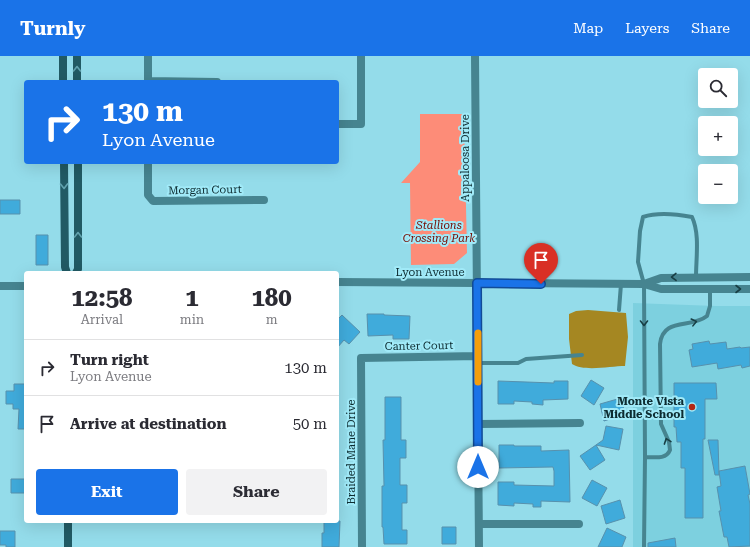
<!DOCTYPE html>
<html lang="en">
<head>
<meta charset="utf-8">
<style>
  body { margin:0; font-family:"Roboto Serif",serif; background:#f2f2f3; color:#2b2b33; height:100vh; display:flex; flex-direction:column; font-size:15px; white-space:nowrap }
  * { box-sizing:border-box; margin:0 }
  p { font-size:13px; color:#7c7c81 }
  .icon { flex:none; width:22px; height:22px; fill:none; stroke:currentColor; stroke-width:2; stroke-linecap:round; stroke-linejoin:round }
  .map { position:relative; flex:1; overflow:hidden }
  .details { position:absolute; left:24px; top:215px; width:315px; height:252px; display:flex; flex-direction:column; background:#fff; border-radius:4px; box-shadow:0 4px 16px #0002 }
  .details>* { flex:none }
  .banner { position:absolute; left:24px; top:24px; width:315px; height:84px; border-radius:4px; box-shadow:0 4px 16px #0002; background:#1a73e8; color:#fff; overflow:hidden }
  .fabs { position:absolute; left:698px; top:12px; display:grid; gap:8px }
  .fabs a { display:grid; place-items:center; width:40px; height:40px; border-radius:4px; background:#fff; box-shadow:0 4px 16px #0002; font-size:20px }
  .pin { position:absolute; display:grid; place-items:center; width:34px; height:34px; color:#fff; margin:-41px -17px; border-radius:50% 50% 50% 0; rotate:-45deg; box-shadow:0 0 4px #0007 }
  .pin .icon { rotate:45deg }
  .me { position:absolute; width:44px; margin:-22px; rotate:0deg; stroke-linejoin:round; filter:drop-shadow(0 0 3px #0008) }
  .turn { display:flex; align-items:center; gap:14px; height:84px; padding:0 12px; font-size:18px }
  .turn .icon { width:52px; height:52px; stroke-width:2.5 }
  .turn b { display:block; font-size:28px; line-height:34px }
  .eta { display:flex; justify-content:space-evenly; align-items:center; height:68px; text-align:center }
  .eta b { font-size:24px; font-weight:700; line-height:28px }
  .button { display:flex; gap:8px; margin-top:auto; padding:8px 12px }
  .button a { flex:1; height:46px; border-radius:4px; background:#1a73e8; color:#fff; font-size:16px; font-weight:700; line-height:46px; text-align:center }
  .button a+a { background:#f2f2f3; color:#2b2b33 }
  ul { padding:0; list-style:none }
  li { display:flex; align-items:center; gap:12px; height:56px; padding:0 12px; border-top:1px solid #e1e1e2 }
  li div { flex:1 }
  li b { display:block; font-size:15px }
  li em { font-style:normal }
  header { display:flex; align-items:center; gap:24px; box-sizing:border-box; height:56px; padding:0 20px; background:#1a73e8; color:#fff }
  header strong { font-size:19px }
  nav { display:flex; gap:22px; margin-inline-start:auto; font-size:14px }
  .map>svg:first-child { display:block }
  .built { fill:#7dd0df }
  .green { fill:#fd8c78 }
  .water { fill:#a58722 }
  .building { fill:#40abdb; stroke:#5791ad }
  .lines { fill:none; stroke-linecap:round; stroke-linejoin:round }
  .service { stroke:#468490; stroke-width:4 }
  .minor { stroke:#468490; stroke-width:8 }
  .tertiary { stroke:#468490; stroke-width:8 }
  .secondary { stroke:#215a64; stroke-width:8 }
  .oneway { stroke:#61a2ae }
  .oneway2 { stroke:#183e44 }
  .route-casing { stroke:#114b97; stroke-width:10 }
  .route { stroke:#1a73e8; stroke-width:7 }
  .slow { stroke:#f59e0b; stroke-width:7 }
  .poi-dot { fill:#b42614; stroke:#a1eaf8; stroke-width:1.5 }
  .labels { text-anchor:middle; dominant-baseline:central; stroke-width:4; stroke-linejoin:round; paint-order:stroke }
  .street-label { font-size:11px; fill:#0d2c31; stroke:#a1eaf8 }
  .park-label { font-size:11px; font-style:italic; fill:#770a00; stroke:#a1eaf8 }
  .poi-label { font-size:11px; font-weight:bold; fill:#0d2c31; stroke:#a1eaf8; text-anchor:end }
</style>
</head>
<body>
<header>
<strong>Turnly</strong>
<nav><a>Map</a><a>Layers</a><a>Share</a></nav>
</header>
<div class="map">
<svg width="750" height="491" viewBox="0 0 750 491">
  <rect width="100%" height="100%" fill="#94dcea"/>
  <path class="built" d="M633 247 716 250H750V491H633Z"/>
  <path class="green" d="M420 58H464L467 197 454 208 411 209 410 127H401L420 106Z"/>
  <path class="water" d="M588 254 626 257 628 281 625 310C611 310 584 316 572 308L569 283V258L576 255Z"/>
  <path class="building" d="M0 144H20V158H0Z
    M36 179H48V209H36Z
    M367 258H384V259L410 260 409 283H393V279L368 280Z
    M342 259 360 276 349 288 344 284 337 292V264Z
    M709 285 710 288 726 286 727 293 740 291 741 292 750 291V310L742 312 741 309 718 313 717 307 692 311 689 294 693 293 692 288Z
    M591 324 604 332 594 349 581 340Z
    M498 325 554 327V325H568V343L543 344V349L532 348V346L514 345V348H498Z
    M674 327H716L717 343H705V383H703V462H685V412H681V386H677L676 371H674Z
    M14 328H26V373H18L19 353H13V348H6V335H14Z
    M385 341H401V384H406V402H400V429H407V447H402V474H407V488H384L383 471H382V430H384L383 384H385Z
    M621 342 625 358 604 365 600 348Z
    M606 370 623 373 619 394 596 389 603 384Z
    M708 384H718L719 419H715Z
    M499 389H514V390H541V395L569 394 570 446 541 445V451H533V448L514 447V450L498 449V426H514V429L554 430V415L553 411 499 412Z
    M596 389 605 404 590 414 580 400Z
    M745 410 750 438 748 439 750 448V490L729 491 727 481H724L719 455H721L717 431 721 430 719 415Z
    M11 423H26V437H11Z
    M592 424 607 432 597 450 582 442Z
    M620 444 625 462 606 468 601 450Z
    M324 465H340L339 491H322V477H324Z
    M442 471H456V488H442Z
    M607 472 626 481 622 491H598Z
    M0 475H15V491H6V489H0Z
    M675 482 676 491H648V487Z"/>
  <g class="lines">
    <path class="service" d="M696 221C696 202 700 178 692 161 676 158 658 156 643 161L640 175 638 206 644 228 645 401C654 401 666 404 670 394L669 386 661 368 660 288C663 261 691 273 707 260L710 250V233
      M619 254 621 228
      M478 307H518L526 303 582 299
      M644 491 645 401"/>
    <path class="minor" d="M148 0V26
      M475 0 479 491
      M148 25 217 26
      M337 68H361V0
      M148 106V139L153 145 264 144
      M478 368 580 367
      M479 468H579
      M362 491 361 302 478 300"/>
    <path class="tertiary" d="M337 226 644 228 661 233H750
      M644 228 661 222 750 221
      M0 230H26"/>
    <path class="secondary" d="M77 0V26
      M63 26V0
      M64 106 65 211 67 217
      M76 217 78 213V106
      M68 465V491"/>
  </g>
  <defs><path id="oneway-chevron" d="M-2-3.5L2.5 0L-2 3.5" fill="none" stroke-width="1.6" stroke-linecap="round" stroke-linejoin="round"/></defs>
  <g class="oneway">
    <use href="#oneway-chevron" transform="translate(77 13) rotate(-90)"/>
    <use href="#oneway-chevron" transform="translate(64 130) rotate(89)"/>
    <use href="#oneway-chevron" transform="translate(78 179) rotate(-90)"/>
  </g>
  <g class="oneway2">
    <use href="#oneway-chevron" transform="translate(674 221) rotate(179)"/>
    <use href="#oneway-chevron" transform="translate(738 233)"/>
    <use href="#oneway-chevron" transform="translate(694 266) rotate(-14)"/>
    <use href="#oneway-chevron" transform="translate(644 267) rotate(90)"/>
    <use href="#oneway-chevron" transform="translate(667 385) rotate(-110)"/>
  </g>
  <g class="lines">
    <defs>
      <path id="route" d="M478 411 477 227 541 228"/>
    </defs>
    <use href="#route" class="route-casing"/>
    <use href="#route" class="route"/>
    <path class="slow" d="M478 277V326"/>
  </g>
  <circle class="poi-dot" cx="692" cy="351" r="4"/>
  <g class="labels">
    <g class="street-label">
      <text transform="translate(465 102) rotate(-90)">Appaloosa Drive</text>
      <text transform="translate(205 134) rotate(-1)">Morgan Court</text>
      <text x="430" y="216">Lyon Avenue</text>
      <text transform="translate(419 290) rotate(-1)">Canter Court</text>
      <text transform="translate(351 396) rotate(-90)">Braided Mane Drive</text>
    </g>
    <g class="park-label">
      <text x="439" y="169">Stallions<tspan x="439" dy="13">Crossing Park</tspan></text>
    </g>
    <g class="poi-label">
      <text x="684" y="345">Monte Vista<tspan x="684" dy="13">Middle School</tspan></text>
    </g>
  </g>
</svg>
<div class="fabs">
<a><svg class="icon" aria-label="search" viewBox="0 0 24 24"><circle cx="10" cy="10" r="6"/><path d="M15 15l6 6"/></svg></a>
<a>+</a>
<a>−</a>
</div>
<div class="pin" style="left:541px;top:228px;background:#d93025"><svg class="icon" aria-label="arrive" viewBox="0 0 24 24"><path d="M6 21V4h12l-3 4 3 4H6"/></svg></div>
<svg class="me" style="left:478px;top:411px" viewBox="-20 -20 40 40"><circle r="19" fill="#fff"/><path d="M0-13L10 11 0 6-10 11z" fill="#1a73e8"/></svg>
<div class="banner">
<div class="turn"><svg class="icon" aria-label="right" viewBox="0 0 24 24"><path d="M7 20v-9h11M14 6l5 5-5 5"/></svg><div><b>130 m</b>Lyon Avenue</div></div>
</div>
<section class="details">
<div class="eta">
<div><b>12:58</b><p>Arrival</p></div>
<div><b>1</b><p>min</p></div>
<div><b>180</b><p>m</p></div>
</div>
<ul>
<li><svg class="icon" aria-label="right" viewBox="0 0 24 24"><path d="M7 20v-9h11M14 6l5 5-5 5"/></svg><div><b>Turn right</b><p>Lyon Avenue</p></div><em>130 m</em></li>
<li><svg class="icon" aria-label="arrive" viewBox="0 0 24 24"><path d="M6 21V4h12l-3 4 3 4H6"/></svg><div><b>Arrive at destination</b></div><em>50 m</em></li>
</ul>
<div class="button"><a>Exit</a><a>Share</a></div>
</section>
</div>
</body>
</html>
